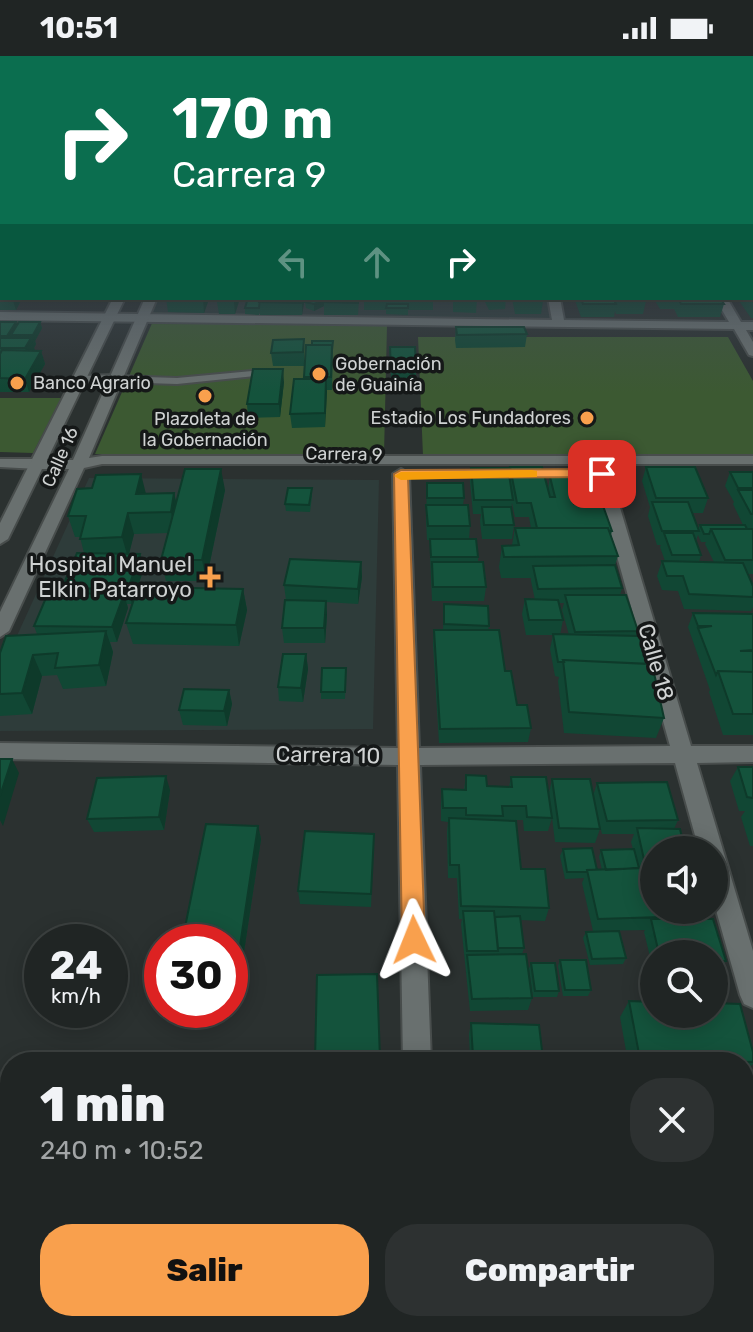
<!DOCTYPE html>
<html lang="es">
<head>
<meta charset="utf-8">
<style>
  body { margin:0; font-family:Rubik,sans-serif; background:#2d3131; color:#f1f3f6; height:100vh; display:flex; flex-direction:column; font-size:30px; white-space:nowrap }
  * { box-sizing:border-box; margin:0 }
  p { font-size:26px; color:#a2a5a6 }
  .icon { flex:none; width:44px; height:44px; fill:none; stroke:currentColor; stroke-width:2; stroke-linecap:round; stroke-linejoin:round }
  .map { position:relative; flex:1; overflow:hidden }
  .drawer { position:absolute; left:0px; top:996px; width:754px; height:280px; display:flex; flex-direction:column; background:#202524; border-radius:32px 32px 0 0; box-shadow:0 4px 20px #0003,0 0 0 2px #3d4241 }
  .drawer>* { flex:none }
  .top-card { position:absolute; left:0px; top:0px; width:754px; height:244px; box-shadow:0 4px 20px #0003,0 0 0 2px #3d4241; background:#0b6e4f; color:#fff; overflow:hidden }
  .fabs { position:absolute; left:640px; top:780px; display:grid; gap:16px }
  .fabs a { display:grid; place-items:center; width:88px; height:88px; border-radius:50%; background:#202524; box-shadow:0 4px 20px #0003,0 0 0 2px #3d4241; font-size:40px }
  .speed { position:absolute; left:24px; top:868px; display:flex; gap:16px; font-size:40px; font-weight:700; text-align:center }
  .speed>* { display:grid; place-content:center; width:104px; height:104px; border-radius:50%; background:#202524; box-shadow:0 4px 20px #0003,0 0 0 2px #3d4241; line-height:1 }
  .speed small { font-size:20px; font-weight:400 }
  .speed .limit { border:12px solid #d22; background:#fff; color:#111 }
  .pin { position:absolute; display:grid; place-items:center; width:68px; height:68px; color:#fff; margin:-34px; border-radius:16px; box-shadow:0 4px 12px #0006 }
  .me { position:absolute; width:88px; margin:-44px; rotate:358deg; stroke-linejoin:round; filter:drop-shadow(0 0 6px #0008) }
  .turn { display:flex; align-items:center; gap:28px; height:168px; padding:0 40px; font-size:36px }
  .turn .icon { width:104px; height:104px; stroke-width:2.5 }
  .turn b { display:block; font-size:56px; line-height:68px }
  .lanes { display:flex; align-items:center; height:76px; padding:0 40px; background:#0003; justify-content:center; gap:40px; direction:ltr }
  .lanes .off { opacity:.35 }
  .round { display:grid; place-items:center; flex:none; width:84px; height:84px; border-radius:32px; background:#2d3131 }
  .summary { display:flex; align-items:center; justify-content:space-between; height:136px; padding:0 40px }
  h1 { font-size:48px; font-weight:800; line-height:60px }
  .cta { display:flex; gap:16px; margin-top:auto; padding:16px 40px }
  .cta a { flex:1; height:92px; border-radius:32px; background:#f9a04d; color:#111; font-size:32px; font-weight:800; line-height:92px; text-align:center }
  .cta a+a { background:#2d3131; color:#f1f3f6 }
  .status { display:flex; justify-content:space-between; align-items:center; height:56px; padding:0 40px; background:#202524; direction:ltr }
  .status svg { height:22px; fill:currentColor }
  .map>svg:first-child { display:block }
  .built { fill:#2e3c3a }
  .green { fill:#3c5932 }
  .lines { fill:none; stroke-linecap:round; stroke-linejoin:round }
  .lane-casing { stroke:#484d4c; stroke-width:4 }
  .street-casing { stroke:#484d4c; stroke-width:4 }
  .secondary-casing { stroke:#484d4c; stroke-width:4 }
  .lane { fill:#69706f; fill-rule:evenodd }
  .street { fill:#69706f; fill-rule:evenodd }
  .secondary { fill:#69706f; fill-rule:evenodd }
  .wall { fill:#114734; fill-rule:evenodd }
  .shaded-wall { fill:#0e3a2a }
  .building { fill:#14533c; stroke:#0e3a2a; stroke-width:2 }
  .route { fill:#f9a04d; stroke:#a26832; stroke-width:2 }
  .slow { fill:#f59e0b }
  .poi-dot { fill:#f9a04d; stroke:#151818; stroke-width:3 }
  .labels { text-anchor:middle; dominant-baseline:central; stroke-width:7; stroke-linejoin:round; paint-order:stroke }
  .far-poi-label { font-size:18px; fill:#cfd2d2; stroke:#151818; text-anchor:start }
  .far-street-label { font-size:18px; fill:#cfd2d2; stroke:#151818 }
  .poi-label { font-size:22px; fill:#cfd2d2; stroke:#151818; text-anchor:end }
  .street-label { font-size:22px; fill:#cfd2d2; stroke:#151818 }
</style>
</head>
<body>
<div class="status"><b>10:51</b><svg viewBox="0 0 49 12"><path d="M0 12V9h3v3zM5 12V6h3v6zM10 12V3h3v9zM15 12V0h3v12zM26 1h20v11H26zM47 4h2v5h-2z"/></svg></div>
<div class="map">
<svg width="753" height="1276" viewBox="0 0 753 1276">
  <rect width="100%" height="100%" fill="#2b3130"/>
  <path class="built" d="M157 242H554L562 268 147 262Z
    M89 422 379 424 373 673 0 675V617Z"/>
  <path class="green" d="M153 265 387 270 384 398H95Z
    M418 281H728L753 325V399L423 400Z
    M0 342H61L33 397 0 396Z"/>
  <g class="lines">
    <defs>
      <path id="lane" d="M252 315 255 316V320L177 328 116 326 111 323 116 320 177 322Z"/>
      <path id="street" d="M0 198H2V204H0Z
        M548 242H560L564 264 729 266 715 242H727L741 266H753V274H746L753 286V300L749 299 734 273 0 264V256L552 264Z
        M116 319 123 323 121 326 80 328 73 324 80 320Z
        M0 403H38L46 408 38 413 0 411Z
        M401 413 409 418 419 692 670 690 594 418 602 413 610 418 691 690H753V706L697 707 753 895V952L744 948 740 939 714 847V794H699L675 707 420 709 431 1006H403L398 709 0 703V687L398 692 393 418Z
        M408 1266H442V1276H408Z"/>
      <path id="secondary" d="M2 167V175L0 176V168Z
        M113 242H125L47 404H73L145 242H157L89 402 102 400H753V408H102L84 412 9 575 0 581V556L69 413H42L8 483 0 488V467Z"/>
    </defs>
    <use href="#lane" class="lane-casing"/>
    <use href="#street" class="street-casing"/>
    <use href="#secondary" class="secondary-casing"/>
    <use href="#lane" class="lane"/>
    <use href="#street" class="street"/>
    <use href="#secondary" class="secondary"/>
  </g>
  <path class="wall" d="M753 196V262H751L737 242H752Z
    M2 207V242L42 243H22L16 254H0V210Z
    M59 242H102L100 246H60Z
    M166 242H208V246L204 257 168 256Z
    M209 242H240L235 258H219L217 246H210Z
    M248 242H304L302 259H260V256L259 259 245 258V252Z
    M359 242 358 259H324V250L314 255 306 252 305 246Z
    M364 242H433V254H408V259L386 258V254H364Z
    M453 242H477L476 257 453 256Z
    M483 242H506L505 253 489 254Z
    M512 242H542L543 245 541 258H515Z
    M574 242H645L646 245 643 258H616L615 255 614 261H581Z
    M655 242H678L724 248 720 261H678L674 253H660L655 245Z
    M0 266H16L17 269 40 266 42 272 35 285 36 288 34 292 35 295H41L45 308 29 336H0Z
    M456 271 527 278 525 291 456 292 455 284Z
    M304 283V310H273L271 297Z
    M333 285 332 334H326L325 371 292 372 290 358 304 323 306 289Z
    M390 291 416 313V326H391Z
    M284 326 280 361 248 362 247 348Z
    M510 411 548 434 550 421 591 440 589 448 612 475 611 479 618 500 615 509 622 532 620 539 638 575 637 580 664 662 656 682 564 677 558 625 559 621 555 620 550 593 553 579H526L522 558 525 543 535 544 531 525V522H501L499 511 502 490 512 489 515 472H531L529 461H515L512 447 511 454 514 469 512 483H482L480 465 481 458H473L470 426 471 412 509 419ZM559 547H564L562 554 569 579H560L563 564Z
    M646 411 708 442 703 457H692L698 473 700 469H743L733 448 734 446 725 430 730 416H753V518H748L753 530V551L751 555 684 553 678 535 662 534 657 520 662 505H665L660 491 661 489H657L648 460 650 451 642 425ZM698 479 701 486H706L705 488 714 506H699L701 499 696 485Z
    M427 427 464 442 463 449 470 470 469 483 478 501V506L486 531 484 545H432L430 497V484H427L426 464Z
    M312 432V440L310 456 286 455 285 448Z
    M225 434 206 525H166L161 504 168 477 134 478 129 497 140 498 144 512 132 548H127L128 552 117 586H110L113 596 106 630 63 633 57 619 42 620 32 658 0 660V597L37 578 34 570 64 537 62 532 84 497 80 481H75L68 460 146 438 174 437 176 446Z
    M361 506 362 521 358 548 326 546 327 559 325 587H284L282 572 300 545 286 544 284 529Z
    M243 533 247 554 239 590 133 588 126 567Z
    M444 548 489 570 488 574 505 615 517 649 531 672 528 686 439 687 433 588 434 574H443Z
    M693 557 753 558V679H723L709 636 710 634 688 571Z
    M306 598 308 613 303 646 279 645 278 631Z
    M346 612 345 643H321V636Z
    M229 634 232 648 227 670 183 669 179 654Z
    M738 711H753V790H750L741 761 745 755H739L730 725Z
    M466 719 487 730 509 731 511 721 552 762 548 775H524L523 764H502L521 813 549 852 545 865 520 864 524 892 522 898 497 899 532 942 528 954 470 955 461 868 462 863H459L457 822H448L447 776 448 766 441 765V747L442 733 464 734Z
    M552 723 593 740 597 727 678 764 674 773 654 794V854H700L694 863 726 905 717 917H714V898H654V917L644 876 645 874 593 875 582 827 584 822 565 823 560 800 563 793 597 814H602L599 801 601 794 633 793 631 786 634 778H602L596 755 600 773 595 787 555 786 549 737Z
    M170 734 164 774 94 776 87 763Z
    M258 770 261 783 243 902 230 901V886Z
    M374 778 371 851 300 848 298 835Z
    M586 876 626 902 623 908 590 909 583 882Z
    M560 904 591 934 588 940H563L558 910Z
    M531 907 559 935 557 941H533L529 913Z
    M377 918 380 1006H316L317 919Z
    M629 945 753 996V1008L744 1017V1006H628L620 961Z
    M471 967 543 1003 602 1006H453L454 1002H470L469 978Z
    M744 1025 753 1055V1157H744Z
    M744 1159H753V1276H659L658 1271 670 1266H744Z
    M10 1183V1258L0 1257V1203Z
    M473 1266H654L656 1276H473Z"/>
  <path class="shaded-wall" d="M12 242H22L16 254Z
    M203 242H208V246L204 257Z
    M235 242H240L235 258 234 245Z
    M302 242H304V248L302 259Z
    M324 244V250L314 255V248Z
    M16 266 18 272 11 279 12 282 10 286 7 280Z
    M40 266 42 272 35 285 36 288 34 292 35 295 29 305 25 292 31 282H34L33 279Z
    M41 295 45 308 29 336 25 323Z
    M283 313 284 326 280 361 279 348Z
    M326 323 327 336 325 371V357Z
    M221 413 225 434 206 525 202 504Z
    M141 418 146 438H136Z
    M174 437 179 458 175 476 171 456Z
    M128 457 134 478 128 502 122 481Z
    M140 498 144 512 132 548 128 533Z
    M361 506 362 521 358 548V533Z
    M243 533 247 554 239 590 236 569Z
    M124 538 128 552 117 586 112 571Z
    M326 545 327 559 325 587 324 572Z
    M106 575 113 596 106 630 99 609Z
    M306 598 308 613 303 646 301 632Z
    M33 599 42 620 32 658 22 637Z
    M229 634 232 648 227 670 224 655Z
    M12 703 19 717 3 770 0 764V740Z
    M166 720 170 734 164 774 159 761Z
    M258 770 261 783 243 902 240 890Z"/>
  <path class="building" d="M752 196H753V245L751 242H752Z
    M2 213V242H0V216Z
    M166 242H203L202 244H165Z
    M218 242H235L234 245H217Z
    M248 242H260L259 252H245Z
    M260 242H302V247L259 246Z
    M306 242H319L324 244 314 248 305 246Z
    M324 242H358V247L324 246Z
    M454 242H477V244H454Z
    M516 242H542L543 245H517Z
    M581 242H613L616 248H583Z
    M617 242H645L646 245H619Z
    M678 242H720L724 248H681Z
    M387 248H408V252H386Z
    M0 266H16L7 280H0Z
    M19 266H40L33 279H11Z
    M456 271H524L527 278 457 279Z
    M6 281H34L32 285 31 282Z
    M0 282H31L25 292H0Z
    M304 283 303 296 271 297 273 284Z
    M312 285H333L332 294V289H312Z
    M306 289H332L331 321H304Z
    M390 291H415L416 313H391Z
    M2 294 41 295 25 323 0 322V298Z
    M253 313H283L279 348H247Z
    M294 323H326L325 357 290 358Z
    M510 411H542L550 441H555L550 421H586L591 440H571L574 448 602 447 612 475H609L608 472H537L531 447H517Z
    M646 411H695L708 442H656Z
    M471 412H508L513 444H474Z
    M185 413H221L202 504H161Z
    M730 416H753V432H738Z
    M141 418 136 438 174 437 171 456 128 457 122 481 80 483 86 460H68L77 433 92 432 96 419Z
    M427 427H463L464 442H427Z
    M288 432H312L309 449 285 448Z
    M738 434H753V458H751Z
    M652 446H688L699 475H662Z
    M426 449H468L470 470H428Z
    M482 451H511L514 469H484Z
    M700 469H745L747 473H711L709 478H704Z
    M515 472H608L618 500 504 501 502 490 519 489Z
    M711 473H753V504H725Z
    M664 477H693L701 499H672Z
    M430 483H476L478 501H431Z
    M77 497 140 498 128 533 62 532Z
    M290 503 361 506 358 533 284 529Z
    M662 505 743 507 753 530V541L689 538 683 520H667Z
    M432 506H483L486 531H433Z
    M615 509 622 532 538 533 533 510Z
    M138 531 243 533 236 569 126 567Z
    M48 537 124 538 112 571 34 570Z
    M565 539H626L638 575 575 576Z
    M525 543 558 544 563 564H529Z
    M285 544 326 545 324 572H282Z
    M444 548 488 550 489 570 444 568Z
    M693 557 753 558V594L740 595H753V616L718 615 716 619 698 572 712 570H698Z
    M434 574H499L505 615H511L517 649H527L531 672 440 673Z
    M106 575 99 609 55 612 58 597 33 599 22 637 0 638V597L6 580Z
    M553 578 639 580 647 608 563 604 564 606H558Z
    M283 598H306L301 632 278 631Z
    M563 604 652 608 664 662 569 656Z
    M322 612H346L345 636H321Z
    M718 615 753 616V658H733Z
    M184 633 229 634 224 655 179 654Z
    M0 703H12L0 740Z
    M738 711H753V742L747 741Z
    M466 719 486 720 487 730 512 731 511 721H546L552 762 527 761 526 750H502L503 760 466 759V752H443L442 733 466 734Z
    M166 720 159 761 87 763 97 722Z
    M552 723H590L600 773 559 772Z
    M667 726 678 764 607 765 597 727Z
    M449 762 516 765 521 813H545L549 852 461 850 459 809H450Z
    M206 768 258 770 240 890 230 889V886H182Z
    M637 772 680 773 685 794H654V809L645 808Z
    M305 775 374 778 371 838 298 835Z
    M592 792 597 814H587V816H567L563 793Z
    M634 793 639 812 606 814 601 794Z
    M650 810 654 811V835Z
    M647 812 654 836V854H659L662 861 598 863 587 814Z
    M463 855H494L498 895H467Z
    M520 860 524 892H498L495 861Z
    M651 863H713L726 905H714V898H659Z
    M619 875 626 902 592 903 586 876Z
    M526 898 532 942 472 943 467 899Z
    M560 904H586L591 934H565Z
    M531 907H555L559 935H535Z
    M377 918 380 1003 315 1004 317 919Z
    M629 945 654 946V958H714V947L740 948 753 996V1006L640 1003Z
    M471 967 539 969 543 1003 473 1001Z
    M454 1002 601 1003 602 1006H454Z
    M744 1025 753 1055V1064H744Z
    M744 1064H753V1147H744Z
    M744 1159H753V1212H744Z
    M6 1183H10V1254H0V1203Z
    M744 1216H753V1276H673L671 1266H744Z
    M316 1266H380V1276H316Z
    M478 1266H654L656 1276H478Z"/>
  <linearGradient id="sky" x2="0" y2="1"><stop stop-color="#181b1a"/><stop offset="0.47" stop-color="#444e59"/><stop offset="1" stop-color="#444e59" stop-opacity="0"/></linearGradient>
  <rect width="753" height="337" fill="url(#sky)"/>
  <path class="route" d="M602 413 609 418 607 421 408 422 425 884 422 891 414 895 405 891 402 884 394 418 401 414Z"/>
  <path class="slow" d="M532 414 537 415V421L401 424 394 420 401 416Z"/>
  <g class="poi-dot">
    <circle cx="319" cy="318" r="8"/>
    <circle cx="17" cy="327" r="8"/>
    <circle cx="205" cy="340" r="8"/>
    <circle cx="587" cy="362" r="8"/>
    <path d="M206 509h8v8h8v8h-8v8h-8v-8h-8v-8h8z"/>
  </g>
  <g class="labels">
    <g class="far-poi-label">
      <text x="335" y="308">Gobernación<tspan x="335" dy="21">de Guainía</tspan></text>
      <text x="33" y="327">Banco Agrario</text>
      <text x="571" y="362" text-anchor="end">Estadio Los Fundadores</text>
      <text x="205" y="363" text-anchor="middle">Plazoleta de<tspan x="205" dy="21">la Gobernación</tspan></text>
    </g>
    <g class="far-street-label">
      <text transform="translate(344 398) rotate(1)">Carrera 9</text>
      <text transform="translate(60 401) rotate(-66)">Calle 16</text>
    </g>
    <g class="poi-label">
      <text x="192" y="508">Hospital Manuel<tspan x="192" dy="25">Elkin Patarroyo</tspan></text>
    </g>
    <g class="street-label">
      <text transform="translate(656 606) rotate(74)">Calle 18</text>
      <text transform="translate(328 699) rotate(1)">Carrera 10</text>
    </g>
  </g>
</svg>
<div class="fabs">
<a><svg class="icon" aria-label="sound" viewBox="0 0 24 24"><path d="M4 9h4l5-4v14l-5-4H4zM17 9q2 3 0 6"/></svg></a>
<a><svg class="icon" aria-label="search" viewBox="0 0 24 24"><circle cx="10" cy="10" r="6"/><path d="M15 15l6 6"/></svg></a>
</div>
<div class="speed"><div>24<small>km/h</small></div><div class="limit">30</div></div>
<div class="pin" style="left:602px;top:418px;background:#d93025"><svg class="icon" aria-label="arrive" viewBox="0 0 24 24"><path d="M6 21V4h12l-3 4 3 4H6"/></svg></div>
<svg class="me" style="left:414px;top:884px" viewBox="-20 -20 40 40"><path d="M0-17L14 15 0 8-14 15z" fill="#f9a04d" stroke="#fff" stroke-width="4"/></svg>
<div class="top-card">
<div class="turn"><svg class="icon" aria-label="right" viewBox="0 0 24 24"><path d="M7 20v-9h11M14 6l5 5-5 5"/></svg><div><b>170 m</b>Carrera 9</div></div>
<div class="lanes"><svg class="icon off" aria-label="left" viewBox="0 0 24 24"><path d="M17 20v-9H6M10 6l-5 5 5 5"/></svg><svg class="icon off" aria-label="ahead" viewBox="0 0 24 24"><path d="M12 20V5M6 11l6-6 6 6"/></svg><svg class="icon" aria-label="right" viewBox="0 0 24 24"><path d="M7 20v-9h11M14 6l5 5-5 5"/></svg></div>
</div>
<section class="drawer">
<div class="summary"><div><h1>1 min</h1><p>240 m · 10:52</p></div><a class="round"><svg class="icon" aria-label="close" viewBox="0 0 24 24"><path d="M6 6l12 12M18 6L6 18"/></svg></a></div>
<div class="cta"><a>Salir</a><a>Compartir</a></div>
</section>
</div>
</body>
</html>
